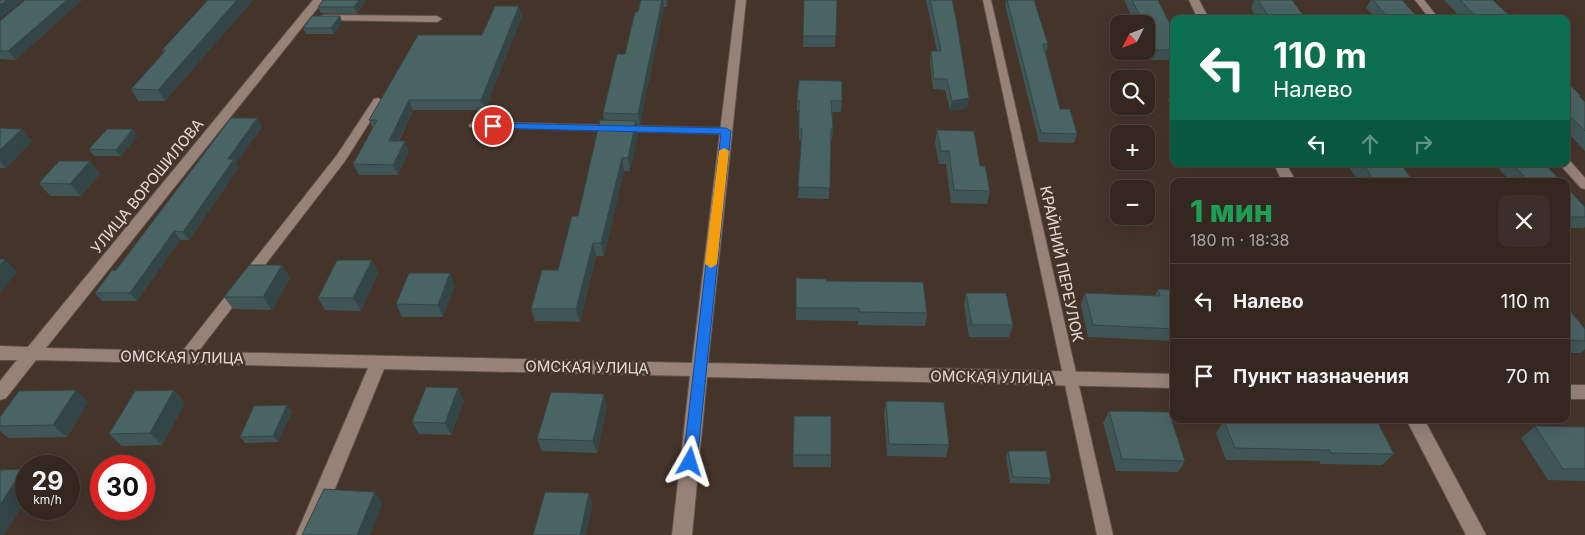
<!DOCTYPE html>
<html lang="ru">
<head>
<meta charset="utf-8">
<style>
  body { margin:0; font-family:Inter,sans-serif; background:#3c2f29; color:#f1f3f6; height:100vh; display:flex; flex-direction:column; font-size:19px; white-space:nowrap }
  * { box-sizing:border-box; margin:0 }
  p { font-size:16px; color:#a9a5a5 }
  .icon { flex:none; width:28px; height:28px; fill:none; stroke:currentColor; stroke-width:2; stroke-linecap:round; stroke-linejoin:round }
  .map { position:relative; flex:1; overflow:hidden }
  .sheet { position:absolute; left:1170px; top:178px; width:400px; height:245px; display:flex; flex-direction:column; background:#342720; border-radius:10px; box-shadow:0 5px 20px #0002,0 0 0 1px #4e443e }
  .sheet>* { flex:none }
  .banner { position:absolute; left:1170px; top:15px; width:400px; height:152px; border-radius:10px; box-shadow:0 5px 20px #0002,0 0 0 1px #4e443e; background:#0b6e4f; color:#fff; overflow:hidden }
  .needle { width:32px; rotate:228deg }
  .controls { position:absolute; left:1110px; top:15px; display:grid; gap:10px }
  .controls a { display:grid; place-items:center; width:45px; height:45px; border-radius:10px; background:#342720; box-shadow:0 5px 20px #0002,0 0 0 1px #4e443e; font-size:25px }
  .speed { position:absolute; left:15px; top:455px; display:flex; gap:10px; font-size:25px; font-weight:700; text-align:center }
  .speed>* { display:grid; place-content:center; width:65px; height:65px; border-radius:50%; background:#342720; box-shadow:0 5px 20px #0002,0 0 0 1px #4e443e; line-height:1 }
  .speed small { font-size:12px; font-weight:400 }
  .speed .limit { border:8px solid #d22; background:#fff; color:#111 }
  .pin { position:absolute; display:grid; place-items:center; width:42px; height:42px; color:#fff; margin:-21px; border:2px solid #fff; border-radius:50%; box-shadow:0 1px 5px #0007 }
  .me { position:absolute; width:55px; margin:-28px; rotate:6deg; stroke-linejoin:round; filter:drop-shadow(0 0 4px #0008) }
  .turn { display:flex; align-items:center; gap:18px; height:105px; padding:0 20px; font-size:22px }
  .turn .icon { width:65px; height:65px; stroke-width:2.5 }
  .turn b { display:block; font-size:35px; line-height:42px }
  .lanes { display:flex; align-items:center; height:48px; padding:0 20px; background:#0003; justify-content:center; gap:25px; direction:ltr }
  .lanes .off { opacity:.35 }
  .round { display:grid; place-items:center; flex:none; width:52px; height:52px; border-radius:10px; background:#3c2f29 }
  .headline { display:flex; align-items:center; justify-content:space-between; height:85px; padding:0 20px }
  h1 { font-size:30px; font-weight:800; line-height:38px; color:#1e9e55 }
  ul { padding:0; list-style:none }
  li { display:flex; align-items:center; gap:15px; height:75px; padding:0 20px; border-top:1px solid #4e443e }
  li div { flex:1 }
  li b { display:block; font-size:19px }
  li em { font-style:normal }
  .map>svg:first-child { display:block }
  .lines { fill:none; stroke-linecap:round; stroke-linejoin:round }
  .lane-casing { stroke:#605149; stroke-width:2 }
  .street-casing { stroke:#605149; stroke-width:2 }
  .lane { fill:#968277; fill-rule:evenodd }
  .street { fill:#968277; fill-rule:evenodd }
  .wall { fill:#405555 }
  .shaded-wall { fill:#344545 }
  .building { fill:#4a6363; stroke:#344545 }
  .route { fill:#1a73e8; stroke:#114b97 }
  .slow { fill:#f59e0b }
  .labels { text-anchor:middle; dominant-baseline:central; stroke-width:5; stroke-linejoin:round; paint-order:stroke }
  .street-label { font-size:15px; fill:#e7dcd6; stroke:#45342a }
</style>
</head>
<body>
<div class="map">
<svg width="1585" height="535" viewBox="0 0 1585 535">
  <rect width="100%" height="100%" fill="#45342a"/>
  <g class="lines">
    <defs>
      <path id="lane" d="M983 0H991L1113 535H1097Z
        M1415 0H1424L1439 19H1430Z
        M324 15 437 16 442 19 437 22 321 20V16Z
        M378 98 383 101 345 161 191 361 186 363 181 361 179 357 181 353 337 155 374 99Z
        M474 122 726 128 731 131 726 134 470 127 469 125Z
        M1566 160 1570 161 1585 178V189L1581 188 1562 167 1561 164H1566Z"/>
      <path id="street" d="M313 0H324L46 348 692 363 736 0H746L708 363 1174 374V388L707 377 692 535H672L690 376 384 369 316 535H296L368 368 36 360 6 398 0 400V381L17 360H0V346L28 347Z
        M1189 0H1199L1209 19H1198Z
        M1274 164H1286L1296 181H1282Z
        M1566 385H1585V399H1566Z
        M1406 419H1424L1486 535H1466Z"/>
    </defs>
    <use href="#lane" class="lane-casing"/>
    <use href="#street" class="street-casing"/>
    <use href="#lane" class="lane"/>
    <use href="#street" class="street"/>
  </g>
  <path class="wall" d="M25 0H82L15 60 0 59V21Z
    M208 0H253L165 101H138L131 89 164 53 162 50Z
    M323 0H366L357 14 321 13 318 7Z
    M641 0H668L667 7H664L640 124H636L638 133 630 171H624L604 256H596L580 322 535 321 531 309 558 270 578 216 604 120 603 113 625 54Z
    M804 0H837L835 47H803Z
    M926 0H952L969 98 967 108 950 111 945 90 933 89 930 61 931 51H937Z
    M1006 0H1007L1048 44 1046 53 1060 109 1077 134 1074 143 1039 142 1005 5Z
    M1124 0H1158L1174 32V60H1152L1146 47V24H1135Z
    M1254 0H1292L1306 19H1257L1251 8Z
    M1371 0H1402L1419 19H1376L1366 8Z
    M1444 0H1493L1513 19H1462Z
    M340 16 342 22 334 34H306L303 28Z
    M522 16 485 110H413L399 141 409 151 398 175H359L353 164 373 128 369 120 482 35Z
    M1566 81 1581 96 1580 97 1585 102V151L1566 131Z
    M1172 90H1174V111L1168 100Z
    M797 100 842 101 841 112H832L833 129 832 140H831L829 199 798 198 801 140H799V111H797Z
    M257 118 262 127 236 163 239 167 189 240H180L137 301H102L95 293Z
    M0 128 32 141 6 168H0Z
    M937 130 980 166 990 191 987 204 951 203 946 164H939L935 143Z
    M138 136 121 156H94L89 149Z
    M90 161 100 174 81 196H50L39 183Z
    M1347 164H1401L1413 181H1358Z
    M1495 164H1545L1561 181H1510Z
    M1566 187 1585 207V227L1584 228H1566Z
    M372 260 378 273 361 311 325 310 318 298Z
    M290 278 272 310 233 309 224 297Z
    M796 278 826 281 927 313 925 326 858 325V321L796 320Z
    M455 286 443 317H402L396 304Z
    M1158 289 1174 290V341L1088 337 1081 305 1085 293 1155 295Z
    M966 293 1013 325 1009 337H969L964 305Z
    M1566 306 1585 329V349L1581 353H1566Z
    M174 390 185 403 162 445 122 446 109 434Z
    M464 401 451 435 419 434 412 422Z
    M886 401 949 445 946 457 887 456 884 413Z
    M88 402 67 437 8 438 0 431V417Z
    M287 405 292 412 278 442 245 443 240 437Z
    M607 407 597 453 542 451 537 439Z
    M1109 411 1185 461 1178 472 1116 471 1103 423Z
    M794 416 831 455V467H793Z
    M1308 419H1376L1394 454 1382 465 1321 464 1319 461 1226 460 1216 433 1224 421 1305 422Z
    M1535 426 1585 427V481L1548 480 1521 438Z
    M1008 451 1051 478 1049 484 1010 483 1006 457Z"/>
  <path class="shaded-wall" d="M7 0H23L0 19V5Z
    M67 0H82L15 60 8 51Z
    M237 0H253L165 101 158 90Z
    M359 0H366L357 14 354 7Z
    M662 0H663L664 7 640 124 638 114Z
    M666 0H668L667 7Z
    M519 6 522 16 485 110 481 100Z
    M340 16 342 22 334 34 331 28Z
    M969 98 967 108 950 111 952 101Z
    M409 100 413 110 393 151 389 141Z
    M257 118 262 127 236 163 239 167 189 240 183 232 228 159Z
    M636 121 638 133 630 171 628 158Z
    M22 129 32 141 6 168 0 162V150Z
    M133 129 138 136 121 156 116 150Z
    M405 141 409 151 398 175 393 165Z
    M622 158 624 171 604 256 601 243Z
    M90 161 100 174 81 196 70 184Z
    M174 231 180 240 137 301 130 293Z
    M593 243 596 256 580 322 576 309Z
    M5 259 17 272 0 293V265Z
    M372 260 378 273 361 311 353 298Z
    M282 265 290 278 272 310 263 297Z
    M450 273 455 286 443 317 438 305Z
    M458 388 464 401 451 435 445 423Z
    M76 390 88 402 67 437 53 425Z
    M174 390 185 403 162 445 150 433Z
    M604 394 607 407 597 453 593 441Z
    M287 405 292 412 278 442 273 436Z
    M23 469 26 472V500L4 535H0V505Z
    M375 492 383 503 370 535H357Z
    M589 493 593 505 586 535H580Z"/>
  <path class="building" d="M0 0H7L0 5Z
    M25 0H67L8 51H0V21Z
    M208 0H237L158 90 131 89 166 50H162Z
    M323 0H359L354 7H318Z
    M641 0H662L638 114 603 113 617 54H625L635 12H638Z
    M804 0H837L836 36H803Z
    M930 0H952L956 18 969 98 952 101 947 79H934L931 51H941Z
    M1007 0H1034L1048 44H1043L1060 109H1070L1077 134 1041 133Z
    M1132 0H1158L1174 32V50H1156L1146 29V24H1144Z
    M1258 0H1292L1306 19H1270Z
    M1373 0H1402L1419 19H1389Z
    M1460 0H1493L1513 19H1478Z
    M495 6H519L481 100H409L389 141H405L393 165 353 164 377 120H369L418 35H482Z
    M312 16H340L331 28H303Z
    M799 80 842 81V101H831L833 129H831L830 188 798 187 802 129H799V100H797Z
    M1566 81 1581 96H1579L1585 102V131L1566 112Z
    M231 118H257L228 159H234L183 232 174 231 130 293H95L112 270H116Z
    M600 120 636 121 628 158H622L601 243H593L576 309H531L542 270H558L572 216H578Z
    M0 128 22 129 0 150Z
    M107 129H133L116 150 89 149Z
    M937 130 974 131 980 166H985L990 191 954 190 949 151H941Z
    M59 161H90L70 184 39 183Z
    M1363 164H1401L1413 181H1374Z
    M1513 164H1545L1561 181H1528Z
    M1566 187 1585 207V217H1566Z
    M0 259H5L0 265Z
    M337 260H372L353 298H318Z
    M249 265H282L263 297H224Z
    M409 273H450L438 305 396 304Z
    M796 278 826 279V281L923 282 927 313 859 312V308H796Z
    M1158 289 1174 290V329L1093 325 1085 293 1160 296Z
    M966 293H1006L1013 325H972Z
    M1566 306 1585 329V341L1566 340Z
    M426 387 458 388 445 423 412 422Z
    M76 390 53 425 0 426V417L19 391Z
    M174 390 150 433 109 434 135 391Z
    M551 392 604 394 593 441 537 439Z
    M886 401 944 402 949 445 889 444Z
    M287 405 273 436 240 437 254 406Z
    M1109 411 1169 412 1185 461 1122 459Z
    M794 416H831V455H793Z
    M1315 419H1376L1394 454 1331 453 1330 450 1235 448 1224 421 1317 422Z
    M1535 426 1585 427V469H1563Z
    M1008 451H1046L1051 478 1013 477Z
    M23 469 0 505V470Z
    M324 489 375 492 357 535H302Z
    M545 492 589 493 580 535H533Z"/>
  <path class="route" d="M493 123 726 128 731 131 697 462 695 466 690 468 685 466 683 462 721 134 490 128 488 126Z"/>
  <path class="slow" d="M724 148 729 151 717 264 711 268 705 264 719 151Z"/>
  <g class="labels">
    <g class="street-label">
      <text transform="translate(147 186) rotate(-51)">УЛИЦА ВОРОШИЛОВА</text>
      <text transform="translate(1062 264) rotate(78)">КРАЙНИЙ ПЕРЕУЛОК</text>
      <text transform="translate(182 357) rotate(1)">ОМСКАЯ УЛИЦА</text>
      <text transform="translate(587 367) rotate(1)">ОМСКАЯ УЛИЦА</text>
      <text transform="translate(992 377) rotate(1)">ОМСКАЯ УЛИЦА</text>
    </g>
  </g>
</svg>
<div class="controls">
<a><svg class="needle" viewBox="-14 -14 28 28"><path d="M0-13l5 13h-10z" fill="#e53935"/><path d="M0 13l5-13h-10z" fill="#a9a5a5"/></svg></a>
<a><svg class="icon" aria-label="search" viewBox="0 0 24 24"><circle cx="10" cy="10" r="6"/><path d="M15 15l6 6"/></svg></a>
<a>+</a>
<a>−</a>
</div>
<div class="speed"><div>29<small>km/h</small></div><div class="limit">30</div></div>
<div class="pin" style="left:493px;top:126px;background:#d93025"><svg class="icon" aria-label="arrive" viewBox="0 0 24 24"><path d="M6 21V4h12l-3 4 3 4H6"/></svg></div>
<svg class="me" style="left:690px;top:462px" viewBox="-20 -20 40 40"><path d="M0-17L14 15 0 8-14 15z" fill="#1a73e8" stroke="#fff" stroke-width="4"/></svg>
<div class="banner">
<div class="turn"><svg class="icon" aria-label="left" viewBox="0 0 24 24"><path d="M17 20v-9H6M10 6l-5 5 5 5"/></svg><div><b>110 m</b>Налево</div></div>
<div class="lanes"><svg class="icon" aria-label="left" viewBox="0 0 24 24"><path d="M17 20v-9H6M10 6l-5 5 5 5"/></svg><svg class="icon off" aria-label="ahead" viewBox="0 0 24 24"><path d="M12 20V5M6 11l6-6 6 6"/></svg><svg class="icon off" aria-label="right" viewBox="0 0 24 24"><path d="M7 20v-9h11M14 6l5 5-5 5"/></svg></div>
</div>
<section class="sheet">
<div class="headline"><div><h1>1 мин</h1><p>180 m · 18:38</p></div><a class="round"><svg class="icon" aria-label="close" viewBox="0 0 24 24"><path d="M6 6l12 12M18 6L6 18"/></svg></a></div>
<ul>
<li><svg class="icon" aria-label="left" viewBox="0 0 24 24"><path d="M17 20v-9H6M10 6l-5 5 5 5"/></svg><div><b>Налево</b></div><em>110 m</em></li>
<li><svg class="icon" aria-label="arrive" viewBox="0 0 24 24"><path d="M6 21V4h12l-3 4 3 4H6"/></svg><div><b>Пункт назначения</b></div><em>70 m</em></li>
</ul>
</section>
</div>
</body>
</html>
